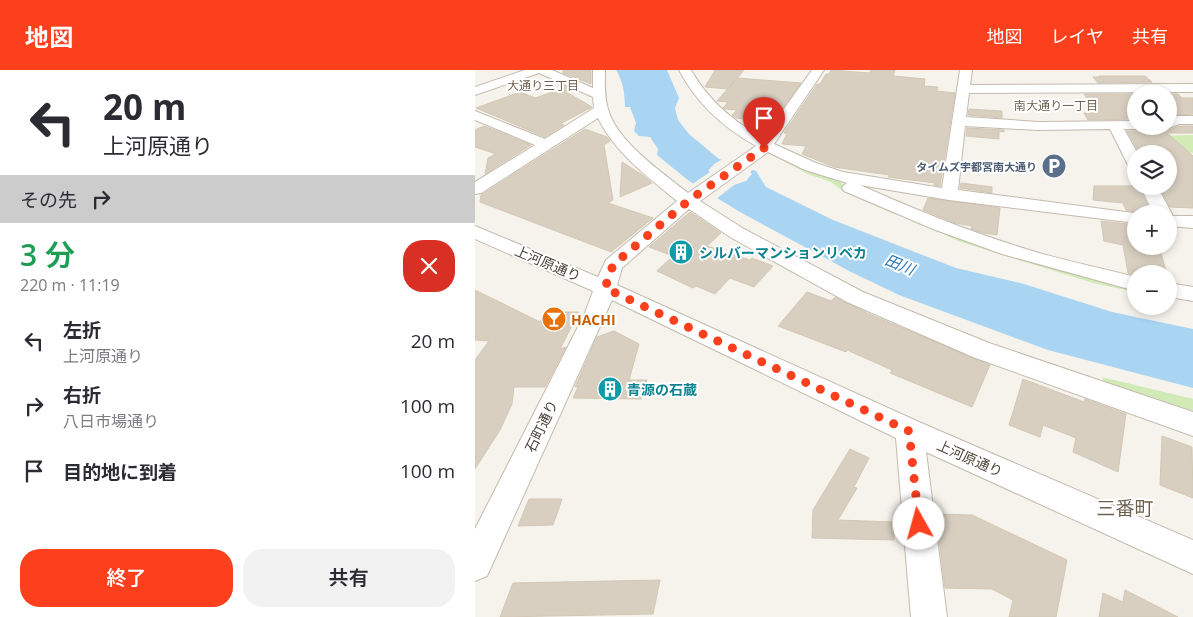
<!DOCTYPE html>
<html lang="ja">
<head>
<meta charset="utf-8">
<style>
  body { margin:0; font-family:"Open Sans","Noto Sans JP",sans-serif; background:#f2f2f3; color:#2b2b33; height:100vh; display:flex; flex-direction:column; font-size:19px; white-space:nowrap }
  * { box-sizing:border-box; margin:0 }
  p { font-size:16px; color:#7c7c81 }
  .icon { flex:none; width:28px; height:28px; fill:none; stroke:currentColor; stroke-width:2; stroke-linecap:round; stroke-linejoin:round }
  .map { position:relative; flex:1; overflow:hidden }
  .drawer { display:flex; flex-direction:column; background:#fff; width:475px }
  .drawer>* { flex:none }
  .banner { background:#fff; color:#2b2b33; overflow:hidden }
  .fabs { position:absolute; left:652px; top:15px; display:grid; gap:10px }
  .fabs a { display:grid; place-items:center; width:50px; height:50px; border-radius:50%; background:#fff; box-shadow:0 2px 8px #0003; font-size:25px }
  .pin { position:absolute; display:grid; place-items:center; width:42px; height:42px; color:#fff; margin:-51px -21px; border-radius:50% 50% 50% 0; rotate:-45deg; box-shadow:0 0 5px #0007 }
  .pin .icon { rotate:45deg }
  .me { position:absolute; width:55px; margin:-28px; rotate:353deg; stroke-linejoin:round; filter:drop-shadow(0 0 4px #0008) }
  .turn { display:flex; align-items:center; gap:18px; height:105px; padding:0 20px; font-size:22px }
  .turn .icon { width:65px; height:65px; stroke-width:2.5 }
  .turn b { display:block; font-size:35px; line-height:42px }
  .then { display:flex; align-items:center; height:48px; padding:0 20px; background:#0003; gap:10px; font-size:19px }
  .round { display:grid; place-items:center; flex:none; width:52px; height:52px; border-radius:20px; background:#f2f2f3 }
  .headline { display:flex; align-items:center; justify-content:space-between; height:85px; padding:0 20px }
  h1 { font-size:30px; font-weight:600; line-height:38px; color:#1e9e55 }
  .primary-button { display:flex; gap:10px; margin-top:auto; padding:10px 20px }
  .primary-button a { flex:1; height:58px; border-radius:20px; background:#fc3f1d; color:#fff; font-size:20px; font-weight:600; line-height:58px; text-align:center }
  .primary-button a+a { background:#f2f2f3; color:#2b2b33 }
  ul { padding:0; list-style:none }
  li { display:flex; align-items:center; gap:15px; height:65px; padding:0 20px }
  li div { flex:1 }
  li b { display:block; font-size:19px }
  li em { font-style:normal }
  header { display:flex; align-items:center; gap:30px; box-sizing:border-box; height:70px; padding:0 25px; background:#fc3f1d; color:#fff }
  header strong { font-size:24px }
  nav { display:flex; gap:28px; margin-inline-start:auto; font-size:18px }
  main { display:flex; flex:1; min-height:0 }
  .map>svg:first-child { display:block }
  .green { fill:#d2eab5 }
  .water { fill:#a9d4f2 }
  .pier { fill:#f6f3ec }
  .building { fill:#d8cfc1; stroke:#d3c7b4 }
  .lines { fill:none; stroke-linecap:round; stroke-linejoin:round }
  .minor-casing { stroke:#c2bbae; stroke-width:2 }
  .minor { fill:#fff; fill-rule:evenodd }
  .route { stroke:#fc3f1d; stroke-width:9; stroke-dasharray:0 16.2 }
  .labels { text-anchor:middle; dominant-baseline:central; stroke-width:4; stroke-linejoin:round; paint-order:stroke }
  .far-service-label { font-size:11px; font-weight:bold; fill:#4e5e75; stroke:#fff; text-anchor:end }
  .far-neighbourhood-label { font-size:12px; fill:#6e6250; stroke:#fff }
  .culture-label { font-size:14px; font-weight:bold; fill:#0d838f; stroke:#fff; text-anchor:start }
  .street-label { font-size:14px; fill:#4b4439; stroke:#fff }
  .food-label { font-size:14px; font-weight:bold; fill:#c56008; stroke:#fff; text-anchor:start }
  .water-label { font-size:15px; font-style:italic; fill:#2e7ab2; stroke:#fff }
  .near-quarter-label { font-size:19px; fill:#6e6250; stroke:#fff }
</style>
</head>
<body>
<header>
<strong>地図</strong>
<nav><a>地図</a><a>レイヤ</a><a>共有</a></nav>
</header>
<main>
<section class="drawer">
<div class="banner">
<div class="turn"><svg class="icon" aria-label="left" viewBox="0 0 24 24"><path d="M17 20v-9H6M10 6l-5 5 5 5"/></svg><div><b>20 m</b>上河原通り</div></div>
<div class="then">その先<svg class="icon" aria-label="right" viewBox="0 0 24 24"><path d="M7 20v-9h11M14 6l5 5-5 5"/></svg></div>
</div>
<div class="headline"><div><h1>3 分</h1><p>220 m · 11:19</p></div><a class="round" style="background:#d93025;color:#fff"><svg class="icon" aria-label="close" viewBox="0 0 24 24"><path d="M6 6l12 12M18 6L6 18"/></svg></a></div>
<ul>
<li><svg class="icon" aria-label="left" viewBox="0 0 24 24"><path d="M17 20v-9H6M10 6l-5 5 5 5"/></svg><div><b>左折</b><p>上河原通り</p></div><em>20 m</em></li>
<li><svg class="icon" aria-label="right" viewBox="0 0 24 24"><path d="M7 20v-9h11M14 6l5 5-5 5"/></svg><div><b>右折</b><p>八日市場通り</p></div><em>100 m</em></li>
<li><svg class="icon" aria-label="arrive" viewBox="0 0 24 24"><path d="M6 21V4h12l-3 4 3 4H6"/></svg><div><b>目的地に到着</b></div><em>100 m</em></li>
</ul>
<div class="primary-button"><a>終了</a><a>共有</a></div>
</section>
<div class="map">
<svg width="718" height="547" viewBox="0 0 718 547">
  <rect width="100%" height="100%" fill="#f6f3ec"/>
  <path class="green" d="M718 65V83L665 78 657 67Z
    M306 85 359 108 377 120 558 188 661 215V222L618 213 483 171 437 149 417 143 369 122 356 112 333 104 301 87Z
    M627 307 718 329V341L670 329 629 311Z"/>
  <path class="water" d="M141 0H192L204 28 200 38 203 50 214 64 244 89 281 101 291 117 358 150 481 198 549 214 637 242 718 259V318L573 280 424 225 376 202 265 142 214 111 182 85 183 79 175 67 164 66 159 61 161 53 155 37H150C150 25 148 11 141 0Z"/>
  <path class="pier" d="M248 89 280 98 275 102 277 104 271 111 259 115 240 130 216 115 235 102 233 101 239 94Z"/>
  <path class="building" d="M88 0H116V14L88 3Z
    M240 0H269L253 19 230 17Z
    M356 0 394 3 396 0H420L418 6 450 9 449 16 463 17 462 21 480 23 465 116 459 115 460 113 413 107 414 105 359 97 327 84 331 76 307 74 312 63H309L342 14H345L351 4H354Z
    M624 6H670L677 12 623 13 618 7H625Z
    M262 8 326 13 291 61 278 60 274 57 279 50 261 48 257 45 262 40 250 39 248 38 253 32 242 31Z
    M89 16 99 20 93 23 117 37 85 54 89 55 70 67 1 38 45 22 60 28 86 19 90 21Z
    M609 24H661V49L613 50 609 43H622Z
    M694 24H703L707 28H718V44L694 46Z
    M494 39 527 41V48L493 45Z
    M9 56 56 75 10 104 13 88 21 84 0 77V60Z
    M669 56H687L689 59 694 60 704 56H718V63H692L718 86V138L695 137 684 116H694V84H665L652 61H662Z
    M492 58 529 60V62L524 61V69L491 66Z
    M110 59 132 67 135 71 129 75 138 130 133 133 178 148 136 182 5 132 6 125Z
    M147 92 169 106 177 113 145 127Z
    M486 113 517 117V123L485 118Z
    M619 116H663L676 142 674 141V144H668L651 140 648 133 618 130Z
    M453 128 525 138 522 165 509 163 496 159 497 156 481 153 448 140Z
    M215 142 246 163 232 176 275 190 277 188 298 196 279 217 255 208 240 224 221 216 218 218 182 201 198 186 174 177Z
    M626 151 661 155V176H684L692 204 661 205 653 203 648 175 629 171Z
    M0 220 65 252 70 242H104L85 279 91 277 70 317H39L37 334 25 360 0 399V290L14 271 0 270Z
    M332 222 356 231 360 227 394 244 515 295 497 337 415 303 417 300 372 280 371 282 303 256Z
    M139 261 164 274 154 310H172L166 329 98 328 103 317H100L122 267Z
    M548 309 609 332 610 329 651 344 643 402 598 382 601 368 568 355 565 367 534 355Z
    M687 366 717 377 718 428 685 415Z
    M375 379 394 388 379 417 382 418 363 450 418 452 419 470 337 468 338 440Z
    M54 429H87L78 455 43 456Z
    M461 444 497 445 592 490 581 547H534L538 530 517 519 470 518Z
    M185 510 178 544 25 547 38 513Z
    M650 520 703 547H624L628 523 648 532Z"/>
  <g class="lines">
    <defs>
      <path id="minor" d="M50 0H77L118 18V0H130C130 13 129 27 133 39 142 72 187 102 213 123L281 76C249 58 222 34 204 0H216C233 30 259 52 288 68L337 0H349L299 74 341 93 368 102 467 118 485 0H497L495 15 718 14V22L494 23 491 47 563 52 661 51V56H667L661 59H649L663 84 661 100 655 98 653 95 635 59 563 60 490 56 483 120 666 144H661V153L474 130 385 115C443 141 503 165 564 183 596 192 629 199 661 207V221L527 184 458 159 369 121 367 117 372 113 330 100 293 82 225 131 269 159 388 222 514 273 718 342V366L498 287 372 232 255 167 214 139 147 198 142 215 444 352 718 470V504L451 382 472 547H436L421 368 137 230 12 506 0 511V459L110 243 118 221 0 169V156L123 207 131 190 202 131C173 107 140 83 123 48L6 123 0 124V112L60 75 0 50V41L70 69 119 38 118 27 64 3 0 25V17Z
        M701 46H718V54H704L694 58 689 57 694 56V48Z
        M665 116H682L697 144 696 146H718V158L694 156V144H679Z
        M694 213 718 217V231L694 227Z"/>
    </defs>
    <use href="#minor" class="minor-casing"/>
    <use href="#minor" class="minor"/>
  </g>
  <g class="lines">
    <path class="route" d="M289 78 213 131 138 195 130 218 434 361 444 454"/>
  </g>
  <defs>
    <symbol id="parking-disc" viewBox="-11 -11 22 22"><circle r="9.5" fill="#5c6f8a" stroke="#fff"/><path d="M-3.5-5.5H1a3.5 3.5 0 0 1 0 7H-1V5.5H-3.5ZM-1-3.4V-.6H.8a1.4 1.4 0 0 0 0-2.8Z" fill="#fff"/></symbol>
    <symbol id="building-disc" viewBox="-11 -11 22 22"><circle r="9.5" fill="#0f9aa8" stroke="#fff"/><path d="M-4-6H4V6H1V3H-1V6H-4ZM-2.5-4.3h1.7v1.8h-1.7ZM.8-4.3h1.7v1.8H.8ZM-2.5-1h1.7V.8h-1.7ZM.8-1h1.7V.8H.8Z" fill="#fff"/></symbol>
    <symbol id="bar-disc" viewBox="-11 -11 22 22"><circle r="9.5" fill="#e8710a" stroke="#fff"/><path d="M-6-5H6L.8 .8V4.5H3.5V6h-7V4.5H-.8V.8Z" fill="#fff"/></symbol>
  </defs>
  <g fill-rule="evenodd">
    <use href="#parking-disc" x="565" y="82" width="28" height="28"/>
    <use href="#building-disc" x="192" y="168" width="28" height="28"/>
    <use href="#bar-disc" x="65" y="235" width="28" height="28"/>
    <use href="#building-disc" x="121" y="305" width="28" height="28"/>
  </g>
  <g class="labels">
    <g class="far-service-label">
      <text x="562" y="96">タイムズ宇都宮南大通り</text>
    </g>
    <g class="far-neighbourhood-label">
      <text x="68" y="15">大通り三丁目</text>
      <text x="581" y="35">南大通り一丁目</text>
    </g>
    <g class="culture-label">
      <text x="224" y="182">シルバーマンションリベカ</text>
      <text x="152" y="319">青源の石蔵</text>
    </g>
    <g class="street-label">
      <text transform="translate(73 193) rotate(23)">上河原通り</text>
      <text transform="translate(66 356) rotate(-64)">石町通り</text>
      <text transform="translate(495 388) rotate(24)">上河原通り</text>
    </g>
    <g class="food-label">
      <text x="96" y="249">HACHI</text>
    </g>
    <g class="water-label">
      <text transform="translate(425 194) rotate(23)">田川</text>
    </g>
    <g class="near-quarter-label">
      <text x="650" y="438">三番町</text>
    </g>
  </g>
</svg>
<div class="fabs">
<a><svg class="icon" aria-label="search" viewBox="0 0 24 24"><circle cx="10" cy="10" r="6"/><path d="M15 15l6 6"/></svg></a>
<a><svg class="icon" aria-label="layers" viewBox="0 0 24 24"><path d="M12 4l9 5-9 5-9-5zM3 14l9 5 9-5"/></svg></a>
<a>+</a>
<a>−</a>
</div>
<div class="pin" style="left:289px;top:78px;background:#d93025"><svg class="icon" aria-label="arrive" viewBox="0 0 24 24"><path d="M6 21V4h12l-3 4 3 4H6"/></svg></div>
<svg class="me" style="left:444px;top:454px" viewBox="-20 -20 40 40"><circle r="19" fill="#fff"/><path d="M0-13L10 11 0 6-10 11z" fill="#fc3f1d"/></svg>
</div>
</main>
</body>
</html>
